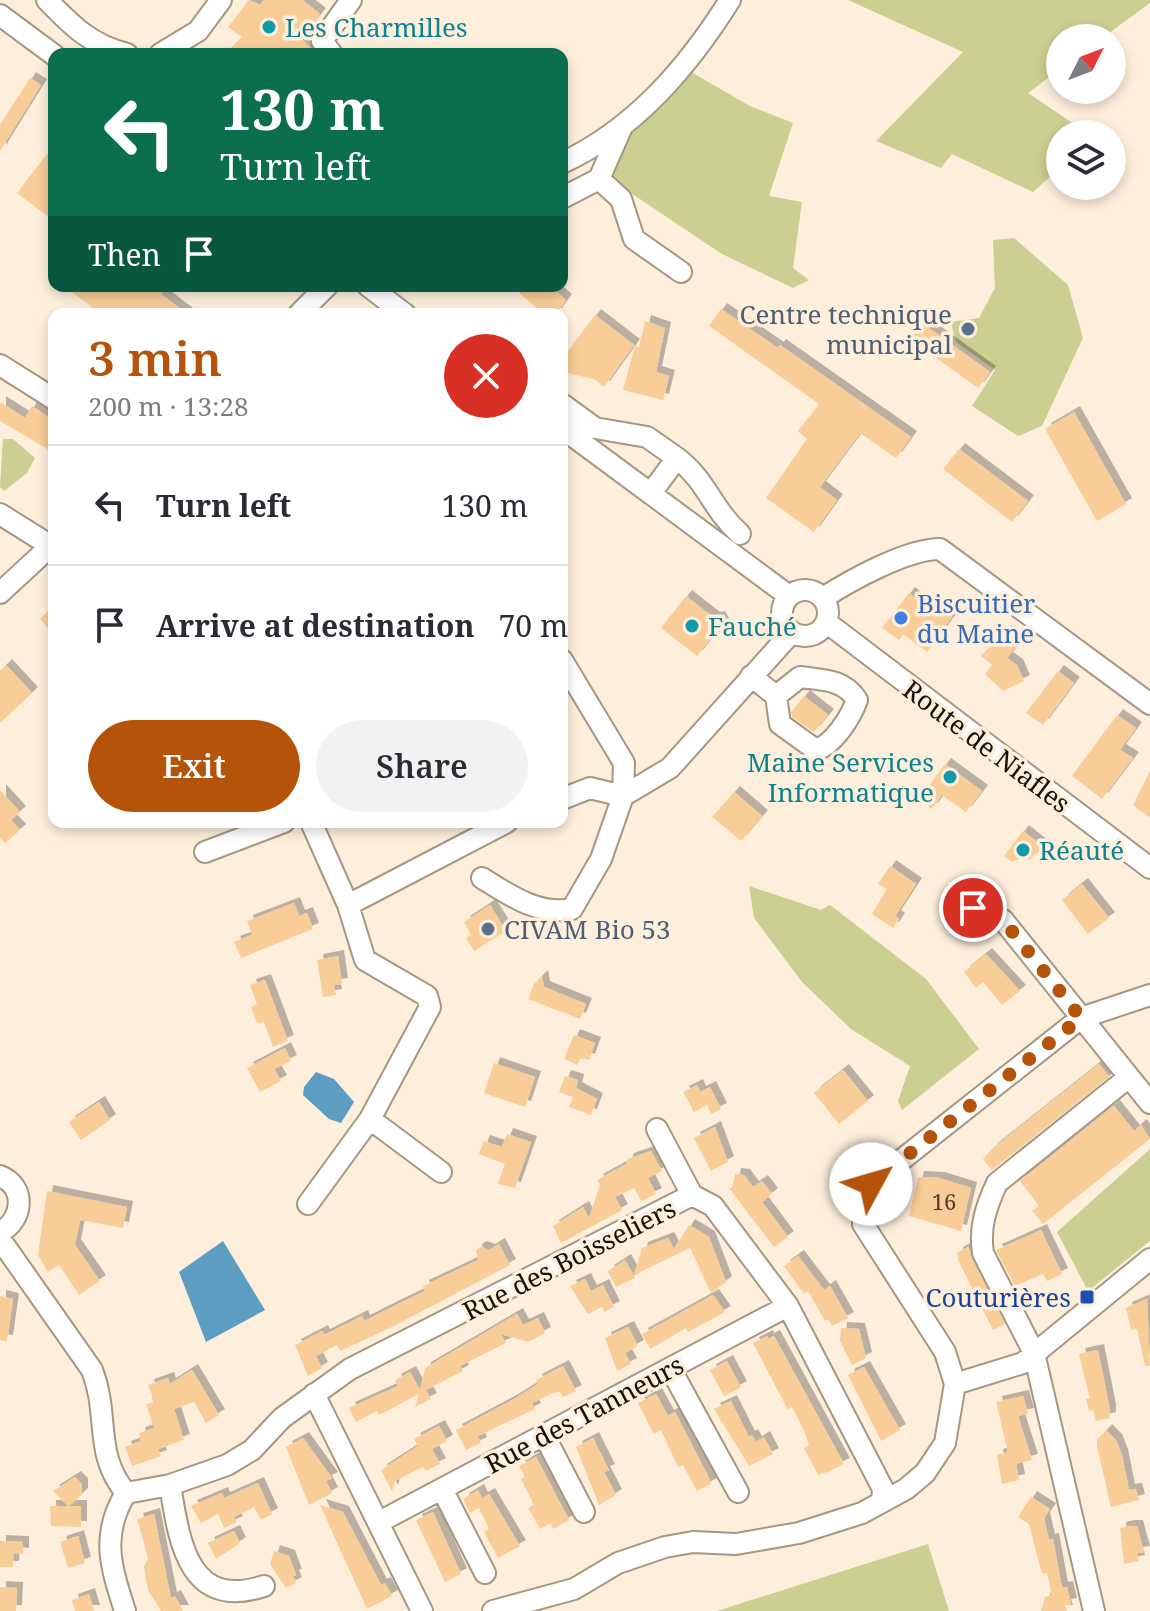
<!DOCTYPE html>
<html lang="en">
<head>
<meta charset="utf-8">
<style>
  body { margin:0; font-family:"Noto Serif",serif; background:#f2f2f3; color:#2b2b33; height:100vh; display:flex; flex-direction:column; font-size:30px; white-space:nowrap }
  * { box-sizing:border-box; margin:0 }
  p { font-size:26px; color:#7c7c81 }
  .icon { flex:none; width:44px; height:44px; fill:none; stroke:currentColor; stroke-width:2; stroke-linecap:round; stroke-linejoin:round }
  .map { position:relative; flex:1; overflow:hidden }
  .side { position:absolute; left:48px; top:308px; width:520px; height:520px; display:flex; flex-direction:column; background:#fff; border-radius:16px; box-shadow:0 4px 12px #0003 }
  .side>* { flex:none }
  .banner { position:absolute; left:48px; top:48px; width:520px; height:244px; border-radius:16px; box-shadow:0 4px 12px #0003; background:#0b6e4f; color:#fff; overflow:hidden }
  .needle { width:52px; rotate:48deg }
  .buttons { position:absolute; left:1046px; top:24px; display:grid; gap:16px }
  .buttons a { display:grid; place-items:center; width:80px; height:80px; border-radius:50%; background:#fff; box-shadow:0 4px 12px #0003; font-size:40px }
  .pin { position:absolute; display:grid; place-items:center; width:68px; height:68px; color:#fff; margin:-34px; border:4px solid #fff; border-radius:50%; box-shadow:0 2px 8px #0007 }
  .me { position:absolute; width:88px; margin:-44px; rotate:51deg; stroke-linejoin:round; filter:drop-shadow(0 0 6px #0008) }
  .turn { display:flex; align-items:center; gap:28px; height:168px; padding:0 40px; font-size:36px }
  .turn .icon { width:104px; height:104px; stroke-width:2.5 }
  .turn b { display:block; font-size:56px; line-height:68px }
  .then { display:flex; align-items:center; height:76px; padding:0 40px; background:#0003; gap:16px; font-size:30px }
  .round { display:grid; place-items:center; flex:none; width:84px; height:84px; border-radius:42px; background:#f2f2f3 }
  .headline { display:flex; align-items:center; justify-content:space-between; height:136px; padding:0 40px }
  h1 { font-size:48px; font-weight:600; line-height:60px; color:#b45309 }
  .cta { display:flex; gap:16px; margin-top:auto; padding:16px 40px }
  .cta a { flex:1; height:92px; border-radius:48px; background:#b45309; color:#fff; font-size:32px; font-weight:600; line-height:92px; text-align:center }
  .cta a+a { background:#f2f2f3; color:#2b2b33 }
  ul { padding:0; list-style:none }
  li { display:flex; align-items:center; gap:24px; height:120px; padding:0 40px; border-top:2px solid #e1e1e2 }
  li div { flex:1 }
  li b { display:block; font-size:30px }
  li em { font-style:normal }
  .map>svg:first-child { display:block }
  .green { fill:#cbcf91 }
  .water { fill:#5d9dc1 }
  .building { fill:#f8cd97; filter:url(#shadow) }
  .lines { fill:none; stroke-linecap:round; stroke-linejoin:round }
  .minor-casing { stroke:#a79680; stroke-width:24 }
  .minor { stroke:#fff; stroke-width:20 }
  .route { stroke:#b45309; stroke-width:14; stroke-dasharray:0 25.2 }
  .culture-dot { fill:#0f9aa8; stroke:#feefdc; stroke-width:3 }
  .service-dot { fill:#5c6f8a; stroke:#feefdc; stroke-width:3 }
  .shop-dot { fill:#3f7fe0; stroke:#feefdc; stroke-width:3 }
  .transit-dot { fill:#1a4fb4; stroke:#feefdc; stroke-width:3 }
  .labels { text-anchor:middle; dominant-baseline:central; stroke-width:7; stroke-linejoin:round; paint-order:stroke }
  .number-label { font-size:22px; fill:#4e3f2c }
  .culture-label { font-size:26px; fill:#0d838f; stroke:#feefdc; text-anchor:start }
  .service-label { font-size:26px; fill:#4e5e75; stroke:#feefdc; text-anchor:end }
  .shop-label { font-size:26px; fill:#366cbe; stroke:#feefdc; text-anchor:start }
  .street-label { font-size:26px; fill:#161008; stroke:#feefdc }
  .transit-label { font-size:26px; fill:#164399; stroke:#feefdc; text-anchor:end }
</style>
</head>
<body>
<div class="map">
<svg width="1150" height="1611" viewBox="0 0 1150 1611">
  <defs>
    <filter id="shadow"><feDropShadow dx="6" dy="-6" stdDeviation="0" flood-color="#0004"/></filter>
  </defs>
  <rect width="100%" height="100%" fill="#feefdc"/>
  <path class="green" d="M848 0H1150V3L1102 38H1060V69L1028 93 1074 124 1073 134H1060V168L1033 192 952 154 941 168 876 141 963 52Z
    M691 72 750 106 793 123 769 196 802 202 793 268 809 280 793 288 722 254 610 179 624 134Z
    M1014 238 1068 285 1083 338 1042 426 1018 436 972 406 995 370 956 342 951 322 979 318 995 288 993 240Z
    M3 439H13L35 458 27 473 4 491 0 487Z
    M749 886 821 910 830 905 926 979 979 1049 902 1110 898 1101 910 1066 851 1029 802 982 754 918Z
    M1150 1149V1241L1088 1291 1057 1232Z
    M928 1544 949 1611H717Z"/>
  <path class="water" d="M316 1072 334 1079 354 1102 341 1123 329 1119 303 1095 304 1087Z
    M223 1241 265 1310 206 1342 179 1272Z"/>
  <path class="building" d="M249 0 260 5 264 0H302L320 14 301 38 316 54H225L242 37 228 27Z
    M30 78 41 85 0 151V125Z
    M46 155 54 161V221L17 193Z
    M64 286H166L161 294 187 314H101Z
    M525 286H550L566 300 556 314H544L519 293Z
    M721 309 778 348 780 345 911 437 896 458 860 433 820 487 837 500 814 532 766 498 807 439 798 431 819 404 709 326Z
    M595 315 634 345 604 387 594 379 562 372V359Z
    M645 321 665 328 656 372 669 376 663 400 623 390 635 345 639 348Z
    M919 321 990 372 978 388 907 337Z
    M0 402 25 418 32 406 54 421V453L0 421Z
    M1074 412 1126 504 1097 521 1045 429Z
    M959 449 1028 501 1012 522 943 469Z
    M909 593 935 614 940 608 952 617 927 652 903 634 899 640 882 628Z
    M686 596 714 618 719 617 723 624 721 633H715L697 656 661 628Z
    M54 605V635L40 619Z
    M1005 631 1020 641 1007 658 1017 665 1024 681 1003 691 985 674 992 665 981 656Z
    M6 665 32 693 0 723V671Z
    M1058 671 1074 683 1043 725 1026 713Z
    M804 696 828 715 814 732 792 717 791 712Z
    M1117 715 1136 728 1120 750 1133 758 1102 799 1072 776Z
    M945 764 982 791 966 812 942 795 932 809 919 799Z
    M1150 771V818L1133 805Z
    M0 790 20 812 11 820 20 830 5 843 0 838Z
    M734 792 762 816 741 841 712 817Z
    M1023 831 1042 846 1030 860 1025 856 1012 862 1004 856Z
    M890 866 916 884 895 916 899 919 893 928 872 914 887 889 878 884Z
    M1082 884 1109 918 1088 934 1062 900Z
    M294 903 299 916 307 913 313 929 241 958 234 942 252 935 247 921Z
    M490 905 506 931 474 951 466 938 471 935 464 922Z
    M986 954 1020 991 1002 1005 983 982 976 988 964 972Z
    M338 956 342 984 334 985 336 995 323 997 317 960Z
    M542 976 544 987 586 1004 580 1019 528 999 534 984Z
    M265 980 288 1041 273 1047 264 1022 257 1023 251 1007 257 1004 250 985Z
    M574 1035 595 1043 589 1060 581 1057 578 1065 564 1059Z
    M285 1048 291 1061 274 1069 281 1081 260 1092 247 1068Z
    M494 1063 535 1077 525 1107 484 1093Z
    M1099 1064 1109 1077 992 1170 983 1159 993 1148Z
    M843 1070 868 1101 839 1124 814 1093Z
    M565 1076 578 1080 576 1088 597 1099 591 1115 569 1107 573 1097 559 1092Z
    M697 1085 700 1092 710 1087 721 1109 711 1114 707 1105 694 1112 683 1092Z
    M99 1102 110 1120 81 1140 69 1122Z
    M1114 1106 1134 1131 1141 1125 1150 1139 1043 1224 1032 1211 1039 1206 1020 1181Z
    M715 1127 728 1162 711 1171 694 1138Z
    M507 1134 531 1142 515 1188 498 1184 505 1164 479 1154 484 1141 502 1147Z
    M651 1151 662 1171 648 1178 656 1194 641 1201 634 1188 615 1197 622 1210 561 1243 553 1226 583 1207 589 1218 600 1185 597 1180 626 1164 628 1159Z
    M735 1174 744 1175 753 1187 762 1181 772 1194 762 1202 788 1237 774 1247 729 1188H732Z
    M918 1177 939 1178 971 1188 961 1231 909 1216Z
    M47 1191 127 1207 123 1228 80 1220 75 1245 100 1281 79 1295 59 1265 48 1272 38 1255Z
    M689 1225 709 1237 726 1282 711 1293 690 1248 634 1275 642 1248 668 1238 674 1249Z
    M1041 1230 1062 1274 1047 1281 1043 1274 1015 1286 996 1250Z
    M499 1244 510 1265 394 1326 340 1351 337 1345 316 1356 322 1368 308 1376 295 1345 322 1331 324 1335 362 1316 364 1321 394 1306 425 1291 423 1286 478 1260 476 1250 481 1247 489 1250Z
    M968 1247 1005 1324 993 1330 958 1260 957 1253Z
    M798 1256 824 1290 830 1286 848 1318 832 1326 828 1319 825 1321 808 1291 804 1294 784 1266Z
    M625 1260 635 1278 616 1287 608 1271Z
    M585 1279 591 1291 603 1285 614 1307 604 1312 602 1307 588 1314 570 1286Z
    M713 1295 725 1312 688 1332 686 1328 650 1349 642 1334Z
    M0 1296 13 1299 7 1341 0 1340Z
    M1147 1299 1150 1366H1145L1137 1329 1131 1330 1126 1308Z
    M517 1314 523 1325 538 1318 545 1333 528 1342 501 1334 506 1343 460 1366 463 1371 426 1390 431 1399 415 1407 419 1394 379 1415 377 1411 356 1422 349 1408 398 1386 395 1380 410 1372 420 1390 425 1368Z
    M628 1327 638 1346 625 1353 631 1364 617 1371 605 1338Z
    M841 1328 859 1329 866 1358 852 1365 840 1341Z
    M767 1336 768 1339 774 1336 844 1464 827 1472 818 1475 804 1448 809 1445 804 1431 792 1407 788 1410 753 1343Z
    M1098 1350 1110 1410V1418L1096 1421 1093 1410 1089 1411 1086 1399 1090 1398 1079 1354Z
    M727 1361 741 1387 724 1396 710 1370Z
    M563 1366 576 1391 563 1397 560 1392 553 1393 532 1403 535 1409 478 1436 481 1443 466 1450 456 1430 514 1399 538 1384 536 1380Z
    M864 1367 900 1430 881 1441 848 1375Z
    M192 1370 219 1415 206 1423 194 1402 174 1409 184 1440 158 1449 161 1456 132 1466 125 1447 141 1441 139 1433 154 1428 146 1404 154 1402 148 1385 168 1378 170 1384Z
    M656 1394 668 1416 675 1412 709 1478 711 1484 697 1491 683 1465 678 1467 661 1430 654 1434 638 1403Z
    M1023 1396 1028 1414 1018 1416 1032 1460 1016 1464 1019 1480 1002 1484 997 1455 1008 1452 996 1402Z
    M731 1401 749 1437 752 1435 756 1442 764 1437 773 1454 749 1466 714 1409Z
    M439 1426 447 1441 432 1449 440 1464 426 1471 423 1467 395 1481 392 1491 381 1470 418 1446 414 1439Z
    M1106 1430 1116 1440 1122 1455 1129 1490 1136 1489 1139 1500 1111 1507 1097 1446V1440Z
    M303 1438 332 1478 326 1481 332 1493 309 1505 286 1447Z
    M593 1438 609 1470 604 1472 616 1495 599 1505 576 1447Z
    M536 1457 569 1520 553 1529 551 1523 540 1529 528 1508 534 1505 521 1479 525 1477 519 1466Z
    M75 1477 82 1484V1494L69 1506H81V1527L51 1526 50 1506H68L53 1491Z
    M258 1483 272 1514 261 1520 254 1507 234 1517 237 1522 224 1528 218 1514 201 1523 191 1506 222 1493 224 1498Z
    M478 1490 482 1498 489 1494 520 1546 498 1558 484 1532 489 1529 479 1508 470 1513 463 1499Z
    M1031 1497 1050 1509 1044 1518 1049 1540 1053 1539 1062 1588 1067 1587 1071 1604 1065 1605 1067 1611H1041L1045 1597 1052 1595 1047 1573 1042 1574 1029 1524 1018 1517Z
    M320 1505 343 1512 381 1585 385 1583 392 1596 367 1609Z
    M433 1512 461 1574 445 1582 416 1520Z
    M154 1514 171 1598 175 1596 183 1611H161L148 1590 144 1567 148 1558 137 1519Z
    M1129 1526H1137L1144 1552 1137 1553 1139 1561 1124 1564 1120 1528Z
    M234 1531 240 1543 216 1559 208 1543Z
    M78 1536 85 1563 68 1568 60 1542Z
    M0 1541 23 1542V1554L14 1553 13 1567H0Z
    M274 1551 289 1556 296 1575 293 1576 296 1583 286 1588 270 1564Z
    M0 1587 17 1588 16 1611H0Z
    M89 1594 94 1611H75L72 1600Z"/>
  <g class="lines">
    <defs>
      <path id="minor" d="M47 0C72 26 91 45 127 54
        M0 15 54 55
        M160 54 198 31 221 0
        M332 54 322 41 351 0
        M562 163C635 129 688 67 730 0
        M599 179 621 199 634 239 681 272
        M562 198 599 179 621 129
        M368 286 405 314
        M299 314 327 286
        M0 365 54 399
        M562 404 595 428 647 437 677 458
        M562 428 789 596
        M651 493 677 458C708 482 711 508 740 534
        M0 514 51 546
        M782 613a23 23 0 1 1 46 0a23 23 0 1 1-46 0Z
        M0 593 54 543
        M823 598C851 580 907 549 940 549L1150 704
        M826 622 1150 868
        M562 660 624 763 623 796 590 788 562 799
        M751 676 776 696 780 724 816 750C833 745 851 717 857 700 844 679 822 680 800 677L776 696
        M205 852 284 822
        M482 878C509 895 539 916 572 909L601 859 623 796 670 768 792 632
        M348 905 507 822
        M973 908 1003 920 1150 1103
        M370 1119 441 1172
        M657 1129 692 1195
        M0 1176C26 1186 24 1220 0 1232
        M308 1204 370 1119 430 1007 427 996 365 960 348 905 311 822
        M0 1239 92 1370C110 1416 93 1453 126 1493 100 1535 111 1567 125 1611
        M670 1368 738 1492
        M955 1384 1023 1363 1150 1259
        M314 1394 422 1611
        M544 1435 584 1512
        M170 1485C179 1539 187 1611 264 1586
        M442 1489 485 1573
        M126 1493 170 1485 227 1465 252 1450 282 1418 350 1369 692 1195 713 1206 788 1306 883 1489 882 1502
        M379 1522 788 1306
        M493 1611 574 1589 618 1563 665 1547 693 1542 736 1544 799 1533 862 1513 906 1489 925 1473 945 1443 955 1384 945 1352 863 1224 864 1202 871 1184 1081 1018 1150 995
        M1094 1611 1034 1353 983 1253C979 1227 986 1207 997 1183L1129 1077"/>
    </defs>
    <use href="#minor" class="minor-casing"/>
    <use href="#minor" class="minor"/>
  </g>
  <g class="lines">
    <path class="route" d="M871 1184 1081 1018 1003 920 973 908"/>
  </g>
  <g class="culture-dot">
    <circle cx="269" cy="27" r="8"/>
    <circle cx="692" cy="626" r="8"/>
    <circle cx="950" cy="777" r="8"/>
    <circle cx="1023" cy="850" r="8"/>
  </g>
  <g class="service-dot">
    <circle cx="968" cy="329" r="8"/>
    <circle cx="488" cy="929" r="8"/>
  </g>
  <circle class="shop-dot" cx="901" cy="618" r="8"/>
  <rect class="transit-dot" x="1079" y="1289" width="16" height="16" rx="4"/>
  <g class="labels">
    <g class="number-label">
      <text x="944" y="1201">16</text>
    </g>
    <g class="culture-label">
      <text x="285" y="27">Les Charmilles</text>
      <text x="708" y="626">Fauché</text>
      <text x="934" y="762" text-anchor="end">Maine Services<tspan x="934" dy="30">Informatique</tspan></text>
      <text x="1039" y="850">Réauté</text>
    </g>
    <g class="service-label">
      <text x="952" y="314">Centre technique<tspan x="952" dy="30">municipal</tspan></text>
      <text x="504" y="929" text-anchor="start">CIVAM Bio 53</text>
    </g>
    <g class="shop-label">
      <text x="917" y="603">Biscuitier<tspan x="917" dy="30">du Maine</tspan></text>
    </g>
    <g class="street-label">
      <text transform="translate(987 746) rotate(37)">Route de Niafles</text>
      <text transform="translate(569 1259) rotate(-27)">Rue des Boisseliers</text>
      <text transform="translate(584 1414) rotate(-28)">Rue des Tanneurs</text>
    </g>
    <g class="transit-label">
      <text x="1071" y="1297">Couturières</text>
    </g>
  </g>
</svg>
<div class="buttons">
<a><svg class="needle" viewBox="-14 -14 28 28"><path d="M0-13l5 13h-10z" fill="#e53935"/><path d="M0 13l5-13h-10z" fill="#7c7c81"/></svg></a>
<a><svg class="icon" aria-label="layers" viewBox="0 0 24 24"><path d="M12 4l9 5-9 5-9-5zM3 14l9 5 9-5"/></svg></a>
</div>
<div class="pin" style="left:973px;top:908px;background:#d93025"><svg class="icon" aria-label="arrive" viewBox="0 0 24 24"><path d="M6 21V4h12l-3 4 3 4H6"/></svg></div>
<svg class="me" style="left:871px;top:1184px" viewBox="-20 -20 40 40"><circle r="19" fill="#fff"/><path d="M0-13L10 11 0 6-10 11z" fill="#b45309"/></svg>
<div class="banner">
<div class="turn"><svg class="icon" aria-label="left" viewBox="0 0 24 24"><path d="M17 20v-9H6M10 6l-5 5 5 5"/></svg><div><b>130 m</b>Turn left</div></div>
<div class="then">Then<svg class="icon" aria-label="arrive" viewBox="0 0 24 24"><path d="M6 21V4h12l-3 4 3 4H6"/></svg></div>
</div>
<section class="side">
<div class="headline"><div><h1>3 min</h1><p>200 m · 13:28</p></div><a class="round" style="background:#d93025;color:#fff"><svg class="icon" aria-label="close" viewBox="0 0 24 24"><path d="M6 6l12 12M18 6L6 18"/></svg></a></div>
<ul>
<li><svg class="icon" aria-label="left" viewBox="0 0 24 24"><path d="M17 20v-9H6M10 6l-5 5 5 5"/></svg><div><b>Turn left</b></div><em>130 m</em></li>
<li><svg class="icon" aria-label="arrive" viewBox="0 0 24 24"><path d="M6 21V4h12l-3 4 3 4H6"/></svg><div><b>Arrive at destination</b></div><em>70 m</em></li>
</ul>
<div class="cta"><a>Exit</a><a>Share</a></div>
</section>
</div>
</body>
</html>
